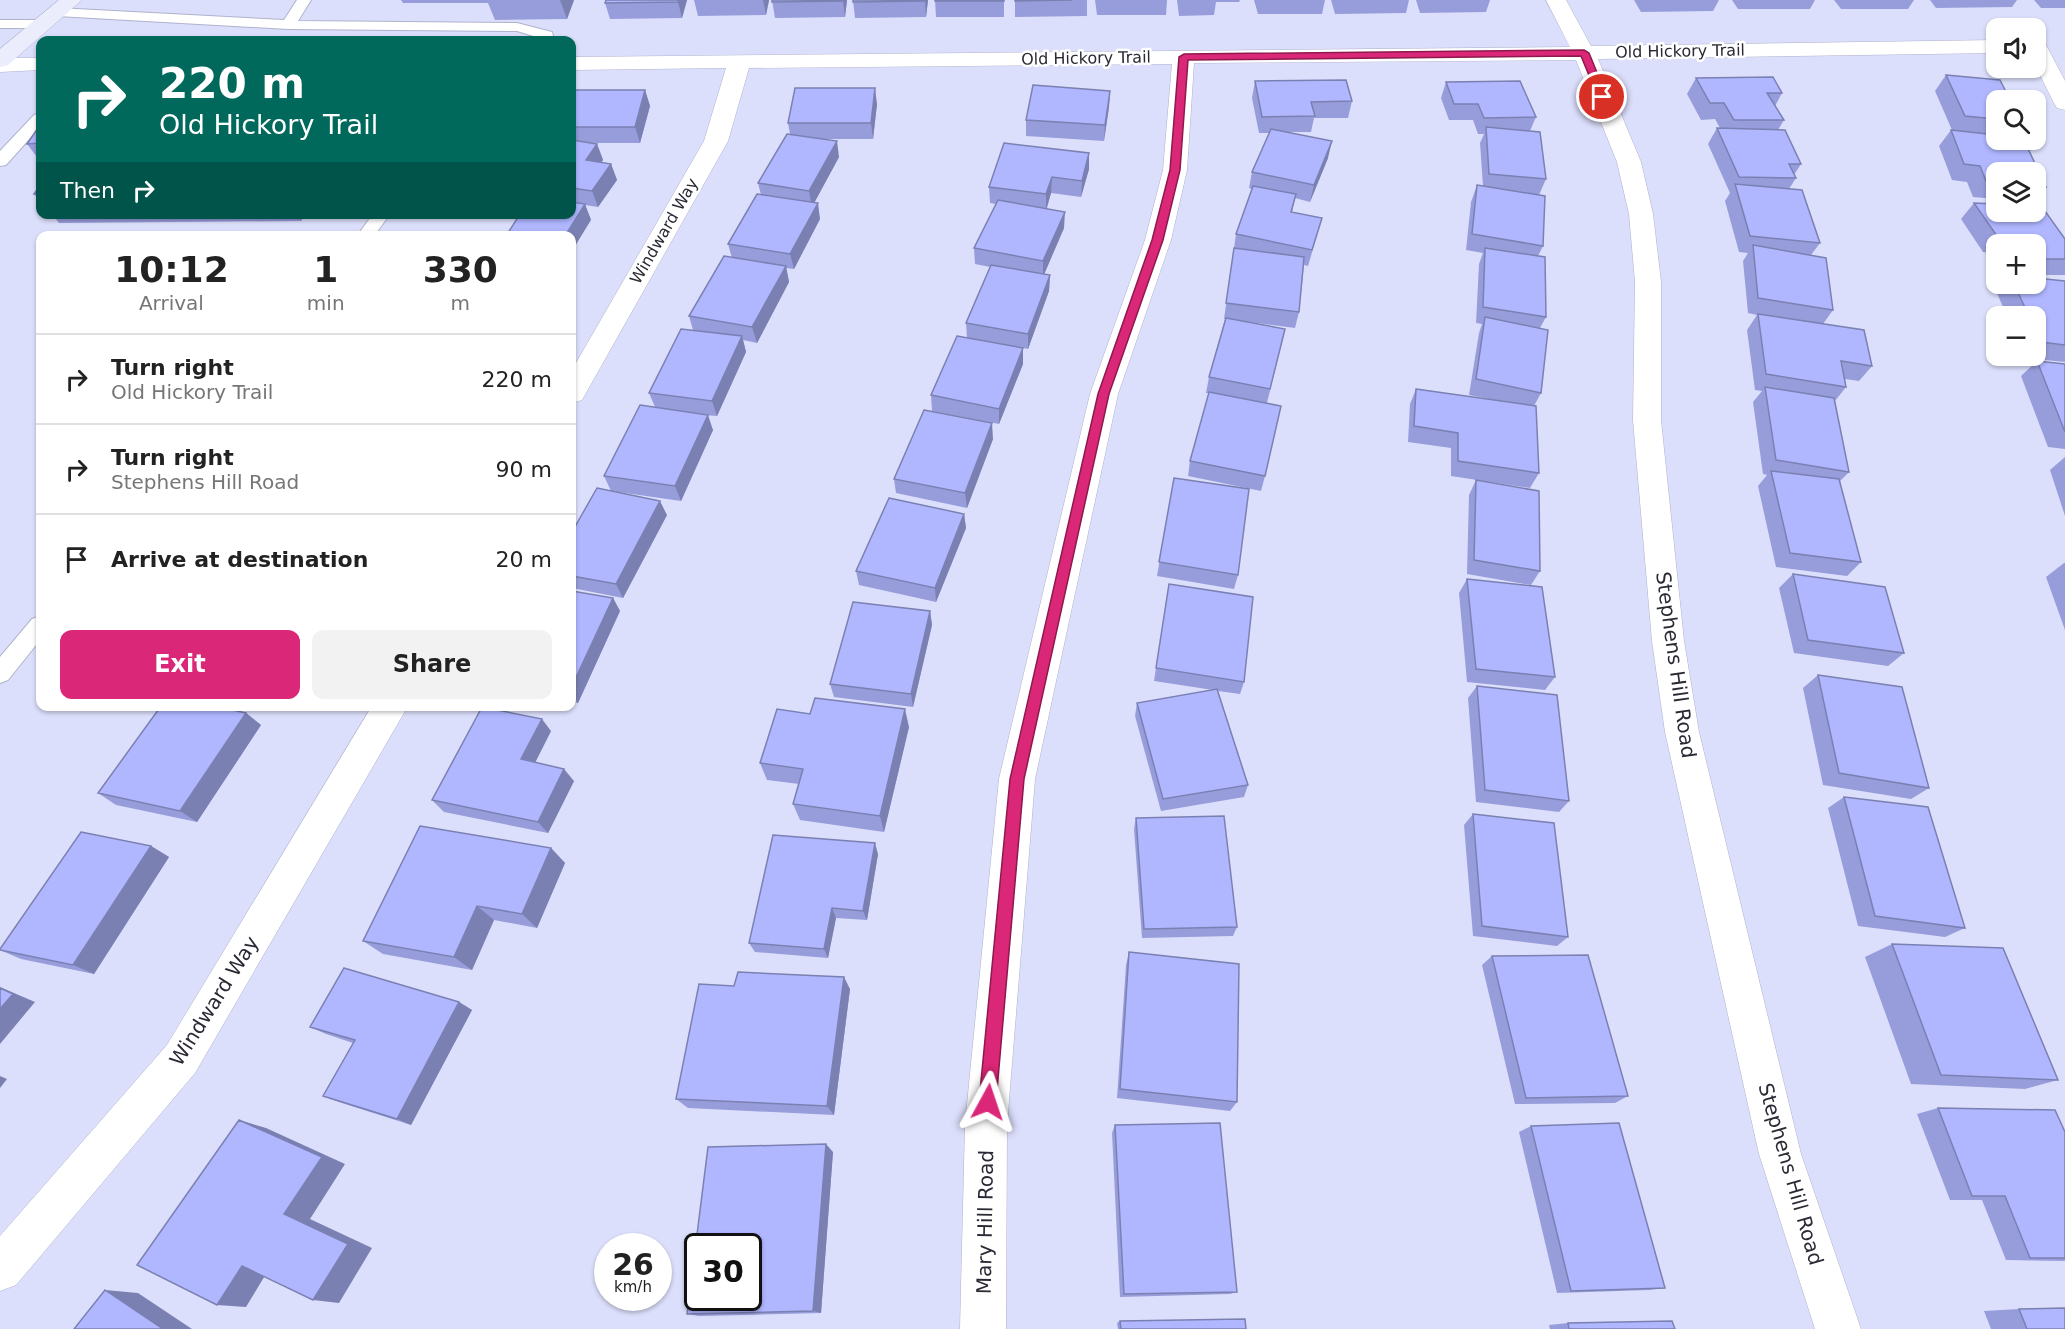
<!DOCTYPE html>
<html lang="en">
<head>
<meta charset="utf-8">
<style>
  body { margin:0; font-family:"DejaVu Sans",sans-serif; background:#f2f2f2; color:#222; height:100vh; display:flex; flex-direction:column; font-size:22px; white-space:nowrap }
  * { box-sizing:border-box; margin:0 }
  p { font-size:20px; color:#767676 }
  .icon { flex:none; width:33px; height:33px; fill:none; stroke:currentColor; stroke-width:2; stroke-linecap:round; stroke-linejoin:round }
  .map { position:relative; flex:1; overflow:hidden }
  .drawer { position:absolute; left:36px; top:231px; width:540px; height:480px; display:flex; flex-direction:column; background:#fff; border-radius:12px; box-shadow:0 2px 4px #0004 }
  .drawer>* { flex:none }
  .banner { position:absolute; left:36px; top:36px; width:540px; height:183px; border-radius:12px; box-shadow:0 2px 4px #0004; background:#00695c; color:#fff; overflow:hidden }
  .tools { position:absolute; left:1986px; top:18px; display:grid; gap:12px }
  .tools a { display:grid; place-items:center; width:60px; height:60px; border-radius:12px; background:#fff; box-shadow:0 2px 4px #0004; font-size:30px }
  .speed { position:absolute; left:594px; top:1233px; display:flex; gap:12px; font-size:30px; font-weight:700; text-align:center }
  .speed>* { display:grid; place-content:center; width:78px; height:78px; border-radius:50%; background:#fff; box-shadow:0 2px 4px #0004; line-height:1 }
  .speed small { font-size:15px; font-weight:400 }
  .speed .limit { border:3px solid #111; border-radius:9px; background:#fff; color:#111 }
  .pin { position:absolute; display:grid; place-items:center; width:51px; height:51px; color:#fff; margin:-26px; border:3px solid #fff; border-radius:50%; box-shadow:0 2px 6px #0007 }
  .me { position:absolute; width:66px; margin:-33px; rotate:5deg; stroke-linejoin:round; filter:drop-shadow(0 0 4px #0008) }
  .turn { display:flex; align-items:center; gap:21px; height:126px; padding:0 24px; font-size:27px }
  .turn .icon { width:78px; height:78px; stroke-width:2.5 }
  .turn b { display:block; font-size:42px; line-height:51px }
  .then { display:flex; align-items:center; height:57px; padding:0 24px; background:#0003; gap:12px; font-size:22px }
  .eta { display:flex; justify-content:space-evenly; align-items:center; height:102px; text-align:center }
  .eta b { font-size:36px; font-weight:700; line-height:42px }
  .cta { display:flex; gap:12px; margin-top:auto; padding:12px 24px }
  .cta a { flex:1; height:69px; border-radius:12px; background:#db2777; color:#fff; font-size:24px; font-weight:700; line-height:69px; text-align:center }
  .cta a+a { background:#f2f2f2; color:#222 }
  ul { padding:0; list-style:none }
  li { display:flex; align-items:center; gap:18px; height:90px; padding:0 24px; border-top:2px solid #e0e0e0 }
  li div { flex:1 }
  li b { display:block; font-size:22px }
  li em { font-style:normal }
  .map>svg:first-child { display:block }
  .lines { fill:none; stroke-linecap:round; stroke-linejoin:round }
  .lane-casing { stroke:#afb2cc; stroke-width:2 }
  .street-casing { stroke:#afb2cc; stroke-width:1 }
  .secondary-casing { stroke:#afb2cc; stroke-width:1 }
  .lane { fill:#fff; fill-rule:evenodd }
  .street { fill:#fff; fill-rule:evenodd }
  .secondary { fill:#ebedfc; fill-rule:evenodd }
  .wall { fill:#979ddb }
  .shaded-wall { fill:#7b80b2 }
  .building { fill:#b0b7ff; stroke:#7b80b2; stroke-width:1.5; fill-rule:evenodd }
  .route { fill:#db2777; stroke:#8e194d; stroke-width:1.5 }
  .labels { text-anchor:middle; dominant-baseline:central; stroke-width:5; stroke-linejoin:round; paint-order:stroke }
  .far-street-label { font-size:16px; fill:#292a34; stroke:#fff }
  .street-label { font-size:20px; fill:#292a34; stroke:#fff }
</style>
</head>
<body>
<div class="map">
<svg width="2065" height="1329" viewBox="0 0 2065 1329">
  <rect width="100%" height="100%" fill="#dcdffb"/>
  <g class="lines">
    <defs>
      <path id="lane" d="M297 0H311L298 21 517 23 552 32 554 40H540V38L517 31 288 29 57 16 50 12 57 8 284 20Z
        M0 20H43L50 24 43 28H0Z
        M40 113V127L6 165 0 166V151L34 115Z
        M373 214H390L374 236H357Z
        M40 616V640L8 680 0 683V657L32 619Z"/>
      <path id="street" d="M1546 0H1566L1591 46 1996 40V53L1598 59 1641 162 1653 214 1661 282V420L1684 641 1699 732 1801 1154 1861 1329H1815L1759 1154 1665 732 1652 641 1633 420 1635 282 1629 214 1617 162 1576 60 1194 63 1187 170 1171 240 1118 394 1035 779 1007 1125 1006 1329H960L965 1125 999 779 1090 394 1145 240 1163 170 1172 64 749 68 728 141 582 400 572 403V370L704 141 726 68 572 70V57L1570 47Z
        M2036 39 2044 41 2065 81V110L2057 108 2054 103 2036 67Z
        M0 58H40V70L0 72Z
        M372 706H408L195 1073 16 1285 0 1291V1236L167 1045Z"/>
      <path id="secondary" d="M59 0H82L8 65 0 67V49Z"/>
    </defs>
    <use href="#lane" class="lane-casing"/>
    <use href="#street" class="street-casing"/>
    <use href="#secondary" class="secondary-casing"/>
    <use href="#lane" class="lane"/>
    <use href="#street" class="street"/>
    <use href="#secondary" class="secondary"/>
  </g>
  <path class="wall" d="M401 0H574L567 19 495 20 488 3H403Z
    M606 0H687L682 18 610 19 605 3Z
    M694 0H769L766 15 698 16Z
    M772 0H847L845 17 775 18Z
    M853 0H928L926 17 855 18Z
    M935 0H1004V17H936Z
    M1015 0H1087V16L1015 17Z
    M1095 0H1167L1166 15H1097Z
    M1177 0H1240L1239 2H1216L1214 15 1179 16Z
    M1254 0H1325L1322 14H1258Z
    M1331 0H1409L1406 13 1335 14Z
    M1416 0H1490L1486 12 1420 13Z
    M1634 0H1719L1713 11 1641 12Z
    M1732 0H1815L1810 9H1738Z
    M1834 0H1914L1908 9H1841Z
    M1930 0H2017L2012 7 1936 8Z
    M2034 0H2065V8H2041Z
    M1946 75 2000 80 2010 100H1996V140H2024L2046 187 2036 200V172H1996V199L1973 197 1967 182 1952 180 1939 146 1951 130H1952L1935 91Z
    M1696 78 1782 93 1775 106 1784 120 1778 130 1801 164 1794 175 1796 178 1789 189 1820 243 1811 255 1833 310 1823 324 1872 366 1859 381 1845 379 1846 387 1835 401 1849 472 1839 482 1861 562 1847 576 1776 567 1758 486 1767 475 1763 474 1753 402 1762 391 1755 390 1747 330 1757 315 1748 313 1743 261 1748 253 1739 252 1725 201 1730 193 1708 144 1717 128H1720L1715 119 1701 120 1687 94Z
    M1255 81 1352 101 1348 118H1314L1311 132H1289L1328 158 1310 202 1295 198 1292 212 1322 218 1308 266 1304 265 1299 312 1295 328 1249 322 1285 329 1267 403 1265 476 1261 491 1188 476 1190 461 1209 393H1206L1209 377 1225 319H1224L1236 234 1252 189 1249 188 1252 172 1270 133H1259L1252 98Z
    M1446 82 1536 117 1530 131 1546 179 1539 195 1543 246 1538 256 1546 317 1540 328 1541 393 1534 406 1539 473 1530 488 1451 476V448L1408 442 1410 404 1416 389 1500 401 1469 395 1479 333 1482 324 1476 323 1479 264 1483 253 1466 250 1471 202 1477 185 1483 186 1480 143 1484 134H1478L1473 120H1449L1441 98Z
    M572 90H645L650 106 640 143H594L597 144 603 160 601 162 611 164 617 180 598 207 585 205 591 220 572 214Z
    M1110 91 1109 107 1104 141 1026 136V120Z
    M877 104 873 139H822L839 157 814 203 820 219 794 269 786 268 789 282 757 343 743 340 746 352 717 416 704 415 713 430 681 501 611 491 604 476 655 407 649 393 693 330 689 316 732 258 728 244 761 195 758 183 790 134 788 123Z
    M40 125V161L27 144Z
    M1089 153V169L1081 197 1051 193 1047 208 1064 228 1044 274 1050 275 1049 291 1028 349 1023 348V364L999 424 932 411 931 395 967 338 966 323 990 267 975 264 974 248 996 204 990 203 989 187Z
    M40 185V201L34 194Z
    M1974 203 2065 239V275H2036V244H1996V263L1990 253 1983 252 1961 219Z
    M52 214H304L301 221 59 223Z
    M2065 281V362L2025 358 2024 356H2036V316H2007L1996 291 2003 284H2036Z
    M2037 361 2065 364V449L2048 447 2021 376Z
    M993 439 967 508 896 493 894 479Z
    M2065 457V516L2050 470Z
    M1174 478 1238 575 1234 589 1157 576Z
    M1476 480 1540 571 1531 585 1467 574 1469 495Z
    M964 514 966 528 936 602 859 585 856 571Z
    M667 515 623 598 572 588V532Z
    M2064 563H2065V630L2046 577Z
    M1793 574 1904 653 1888 666 1794 653 1779 588Z
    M1467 579 1555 677 1545 690 1467 682 1459 593Z
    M1169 584 1244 682 1240 694 1218 691 1248 785 1244 797 1161 811 1135 716 1137 703 1213 690 1154 681Z
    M572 591 613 598 620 611 578 703 572 702Z
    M930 611 932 625 913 707 834 697 830 684Z
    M1818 675 1929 788 1911 799 1823 785 1803 688Z
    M1477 686 1569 801 1559 812 1476 802 1468 698Z
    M246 713 261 725 197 822 116 805 98 793Z
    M810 714 909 727 884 832 800 820 793 804 799 784 767 780 760 763Z
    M551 731 535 762 574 781 548 833 444 812 432 800Z
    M1844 797 1965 928 1945 937 1858 926 1828 808Z
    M1473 814 1568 937 1557 946 1473 936 1464 825Z
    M1136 818 1237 927 1233 936 1142 938 1134 829Z
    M151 846 169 857 94 974 21 959 0 950Z
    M551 848 565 863 537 928 494 920 472 970 383 954 363 941Z
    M878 854 867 920 836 918 828 958 755 952 749 943Z
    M1892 944 2058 1080 2025 1089 1911 1084 1865 957Z
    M1129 952 1237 1102 1230 1111 1117 1098 1126 965Z
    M1492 956 1628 1096 1615 1103 1515 1104 1482 965Z
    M734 986 850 989 834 1115 688 1108 676 1099Z
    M459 1002 472 1010 411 1125 339 1102 323 1096 353 1043 326 1034 310 1027Z
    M1938 1108 2065 1132V1261L2006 1260 1982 1200H1950L1917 1114Z
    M1115 1125 1237 1292 1230 1294 1120 1297 1112 1133Z
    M1531 1126 1665 1288 1649 1290 1557 1293 1519 1132Z
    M833 1152 821 1313 699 1316 687 1314Z
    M2019 1309 2065 1329H1991L1984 1311Z
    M1120 1321 1246 1329H1118L1117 1323Z
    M1568 1323 1675 1329H1550L1549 1325Z"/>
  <path class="shaded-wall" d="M560 0H574L567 19Z
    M678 0H687L682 18 678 2Z
    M763 0H769L766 15Z
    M843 0H847L845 17 843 1Z
    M925 0H928L926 17Z
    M875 88 877 104 873 139 871 123Z
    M645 90 650 106 640 143 635 127Z
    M1110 91 1109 107 1104 141 1105 125Z
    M837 141 839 157 812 207 809 191Z
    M1332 141 1328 158 1310 202 1314 185Z
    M597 144 603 160 592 176 586 160Z
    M1089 153V169L1081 197 1082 181Z
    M611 164 617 180 598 207 592 191Z
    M1052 177 1051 193 1046 210V194Z
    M818 203 820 219 794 269 790 254Z
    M585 204 591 220 572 251V236H565Z
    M1065 212 1064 228 1043 277V261Z
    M297 214H304L301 221Z
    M786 266 789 282 757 343 752 327Z
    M1050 275 1049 291 1028 349V334Z
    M742 336 746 352 717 416 712 401Z
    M1023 348V364L999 424V409Z
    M708 415 713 430 681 501 675 486Z
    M992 423 993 439 967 508 965 493Z
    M660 501 667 515 623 598 616 584Z
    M964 514 966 528 936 602 935 588Z
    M613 598 620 611 578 703 572 693V686Z
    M930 611 932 625 913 707 911 694Z
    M905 709 909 727 884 832 880 816Z
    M246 713 261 725 197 822 180 811Z
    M542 719 551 731 531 771 521 759Z
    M564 769 574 781 548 833 538 822Z
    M875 843 878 854 867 920 863 911Z
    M151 846 169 857 94 974 73 965Z
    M551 848 565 863 537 928 522 914Z
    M477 906 494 920 472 970 454 957Z
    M832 908 836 918 828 958 824 949Z
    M844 977 850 989 834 1115 827 1106Z
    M0 987 35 1002 0 1044Z
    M459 1002 472 1010 411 1125 397 1119Z
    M0 1076 7 1079 0 1088Z
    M239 1120 266 1128 345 1164 310 1219 372 1248 339 1303 313 1300 284 1214Z
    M826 1144 833 1152 821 1313 813 1311Z
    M242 1266 269 1269 246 1307 217 1305Z
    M105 1290 138 1293 192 1329H163Z"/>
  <path class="building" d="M606 0H678V2L605 3Z
    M772 0H843V1L772 2Z
    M853 0H925V1L853 2Z
    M935 0H1004V1H935Z
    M1015 0H1072L1015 1Z
    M1946 75 2000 80 2010 100H1996V119L1965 116Z
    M1773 77 1782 93H1767L1784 120H1734L1724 103H1710L1696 78Z
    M1346 80 1352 101 1311 102 1315 116 1262 117 1255 81Z
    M1520 81 1536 117 1484 118 1478 104H1454L1446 82Z
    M1033 85 1110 91 1105 125 1026 120Z
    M795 88H875L871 123H788Z
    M572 90H645L635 127H572Z
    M40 125V143L27 144Z
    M1486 127 1540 132 1546 179 1489 174Z
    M1717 128 1785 130 1801 164H1789L1796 178 1739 177Z
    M1271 129 1332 141 1314 185 1252 172Z
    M1951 130 1996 135V140H2024L2046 187 2036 186V172H1996V182L1986 181 1980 166 1964 164Z
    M787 134 837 141 809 191 758 183Z
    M572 140 597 144 586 160 611 164 592 191 572 188Z
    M1004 143 1089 153 1082 181 1052 177 1046 194 989 187Z
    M1735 184 1802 190 1820 243 1750 236Z
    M40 185V194H34Z
    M1477 185 1545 196 1543 246 1472 234Z
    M1253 186 1296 194 1291 212 1322 218 1312 250 1236 234Z
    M757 194 818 203 790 254 728 244Z
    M998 200 1065 212 1043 261 974 248Z
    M572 202 585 204 565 236H506L520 214H572Z
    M1974 203 1996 204V212H2036V204H2040L2065 239V259H2036V244H2009L2003 237 1997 236Z
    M1753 245 1826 258 1833 310 1758 298Z
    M1234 248 1304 257 1299 312 1226 303Z
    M1485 248 1545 257 1546 317 1483 307Z
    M724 256 786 266 752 327 689 316Z
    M991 265 1050 275 1028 334 966 323Z
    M2036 278 2065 281V345L2041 342 2036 331V316H2029L2014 284H2036Z
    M1758 314 1864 330 1872 366 1841 361 1846 387 1766 374Z
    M1485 317 1548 330 1541 393 1476 379Z
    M1226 318 1285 329 1270 389 1209 377Z
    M681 329 742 336 712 401 649 393Z
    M957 336 1023 348 999 409 931 395Z
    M2037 361 2065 364V432Z
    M1765 387 1834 398 1849 472 1776 460Z
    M1416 389 1536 406 1539 473 1458 461V433L1414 426Z
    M1209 392 1281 406 1265 476 1190 461Z
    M640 405 708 415 675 486 604 476Z
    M924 410 992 423 965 493 894 479Z
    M1771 471 1839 479 1861 562 1790 553Z
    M1174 478 1249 489 1238 575 1159 562Z
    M1476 480 1539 491 1540 571 1474 560Z
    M597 488 660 501 616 584 572 576V532Z
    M889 498 964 514 935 588 856 571Z
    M1793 574 1885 587 1904 653 1808 640Z
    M1467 579 1542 587 1555 677 1476 669Z
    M1169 584 1253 597 1244 682 1156 668Z
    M572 591 613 598 572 686Z
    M853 602 930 611 911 694 830 684Z
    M1818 675 1902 687 1929 788 1839 773Z
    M1477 686 1557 695 1569 801 1485 790Z
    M1217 689 1248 785 1163 799 1137 703Z
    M815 698 905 709 880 816 793 804 803 769 760 763 777 709 810 714Z
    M161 706H214L246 713 180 811 98 793Z
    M482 707 542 719 521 759 564 769 538 822 432 800Z
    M1844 797 1928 807 1965 928 1875 916Z
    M1473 814 1554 823 1568 937 1482 926Z
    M1224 816 1237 927 1144 929 1136 818Z
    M420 826 551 848 522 914 477 906 454 957 363 941Z
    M81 832 151 846 73 965 0 950V949Z
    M773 835 875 843 863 911 832 908 824 949 749 943Z
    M1892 944 2003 948 2058 1080 1941 1075Z
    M1129 952 1239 964 1237 1102 1120 1089Z
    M1588 955 1628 1096 1526 1098 1492 956Z
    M344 968 459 1002 397 1119 323 1096 355 1040 310 1027Z
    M738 972 844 977 827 1106 676 1099 699 984 734 986Z
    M0 988 13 994 0 1009Z
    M1938 1108 2055 1110 2065 1132V1258H2030L2005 1196H1972Z
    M239 1120 322 1157 284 1214 348 1244 313 1300 242 1266 217 1305 137 1265Z
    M1220 1123 1237 1292 1124 1294 1115 1125Z
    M1619 1123 1665 1288 1571 1291 1531 1126Z
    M826 1144 813 1311 687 1314 708 1147ZM698 1246H748V1298H698Z
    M105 1290 163 1329H74Z
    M2065 1308V1329H2027L2019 1309Z
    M1245 1319 1246 1329H1121L1120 1321Z
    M1672 1321 1675 1329H1569L1568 1323Z"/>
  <path class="route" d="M1584 50 1589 53 1607 97 1606 99 1598 97 1581 56 1188 60 1180 170 1163 240 1109 394 1024 779 996 1102 994 1108 988 1111 982 1108 979 1102 1010 779 1098 394 1152 240 1170 170 1179 57 1184 54Z"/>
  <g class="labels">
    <g class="far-street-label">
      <text transform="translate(1680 51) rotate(-1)">Old Hickory Trail</text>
      <text transform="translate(1086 58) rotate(-1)">Old Hickory Trail</text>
      <text transform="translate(664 231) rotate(-60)">Windward Way</text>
    </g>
    <g class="street-label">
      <text transform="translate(1676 665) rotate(82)">Stephens Hill Road</text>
      <text transform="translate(214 1001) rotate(-58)">Windward Way</text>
      <text transform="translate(1791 1174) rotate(74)">Stephens Hill Road</text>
      <text transform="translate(985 1222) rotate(-89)">Mary Hill Road</text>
    </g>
  </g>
</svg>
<div class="tools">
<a><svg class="icon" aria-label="sound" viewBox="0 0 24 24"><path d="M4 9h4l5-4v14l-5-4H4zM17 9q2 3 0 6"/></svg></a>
<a><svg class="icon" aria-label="search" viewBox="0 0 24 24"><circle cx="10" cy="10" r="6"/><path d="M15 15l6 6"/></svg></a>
<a><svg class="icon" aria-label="layers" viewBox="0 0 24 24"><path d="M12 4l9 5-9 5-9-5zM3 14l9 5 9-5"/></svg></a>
<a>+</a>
<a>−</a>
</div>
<div class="speed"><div>26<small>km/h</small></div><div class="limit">30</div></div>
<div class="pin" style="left:1602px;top:97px;background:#d93025"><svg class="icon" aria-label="arrive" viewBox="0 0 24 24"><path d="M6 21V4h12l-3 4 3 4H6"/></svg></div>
<svg class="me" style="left:988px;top:1102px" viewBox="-20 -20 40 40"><path d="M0-17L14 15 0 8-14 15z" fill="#db2777" stroke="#fff" stroke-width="4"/></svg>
<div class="banner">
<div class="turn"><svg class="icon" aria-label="right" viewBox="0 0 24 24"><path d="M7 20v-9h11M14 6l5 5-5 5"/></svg><div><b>220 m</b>Old Hickory Trail</div></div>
<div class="then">Then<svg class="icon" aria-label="right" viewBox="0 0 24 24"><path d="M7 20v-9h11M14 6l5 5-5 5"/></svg></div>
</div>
<section class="drawer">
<div class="eta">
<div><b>10:12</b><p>Arrival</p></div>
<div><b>1</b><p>min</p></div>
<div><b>330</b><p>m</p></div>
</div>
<ul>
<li><svg class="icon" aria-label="right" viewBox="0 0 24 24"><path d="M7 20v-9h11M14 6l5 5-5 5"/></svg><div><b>Turn right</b><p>Old Hickory Trail</p></div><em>220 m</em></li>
<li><svg class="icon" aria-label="right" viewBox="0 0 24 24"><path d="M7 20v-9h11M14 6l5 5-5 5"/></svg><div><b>Turn right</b><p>Stephens Hill Road</p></div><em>90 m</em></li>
<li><svg class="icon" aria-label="arrive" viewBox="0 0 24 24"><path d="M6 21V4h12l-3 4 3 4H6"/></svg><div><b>Arrive at destination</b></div><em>20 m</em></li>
</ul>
<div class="cta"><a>Exit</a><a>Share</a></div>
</section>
</div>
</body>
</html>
